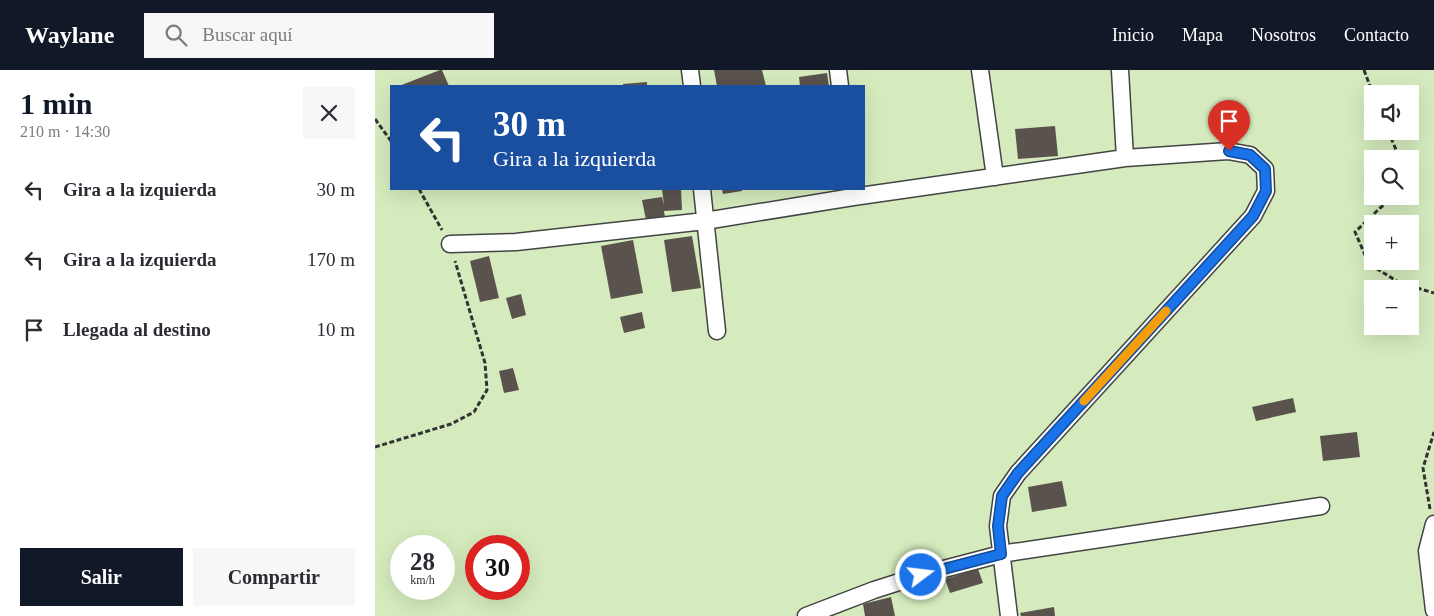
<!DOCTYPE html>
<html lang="es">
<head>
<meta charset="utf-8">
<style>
  body { margin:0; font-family:Georgia,serif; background:#f7f7f7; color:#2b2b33; height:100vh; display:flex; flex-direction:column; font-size:19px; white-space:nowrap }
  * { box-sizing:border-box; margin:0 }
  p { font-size:16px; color:#7c7c81 }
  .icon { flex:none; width:28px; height:28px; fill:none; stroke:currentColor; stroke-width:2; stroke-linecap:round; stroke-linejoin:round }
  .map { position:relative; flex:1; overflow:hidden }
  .drawer { display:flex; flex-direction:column; background:#fff; width:375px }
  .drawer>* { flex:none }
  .top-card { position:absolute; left:15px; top:15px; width:475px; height:105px; border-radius:0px; box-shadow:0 5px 20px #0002; background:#1a4fa0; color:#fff; overflow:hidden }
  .buttons { position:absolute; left:989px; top:15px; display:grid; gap:10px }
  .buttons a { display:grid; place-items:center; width:55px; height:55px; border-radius:0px; background:#fff; box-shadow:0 5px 20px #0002; font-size:25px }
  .speed { position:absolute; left:15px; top:465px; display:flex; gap:10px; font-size:25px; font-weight:700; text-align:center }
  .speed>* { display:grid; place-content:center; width:65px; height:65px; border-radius:50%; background:#fff; box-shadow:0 5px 20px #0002; line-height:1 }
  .speed small { font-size:12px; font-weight:400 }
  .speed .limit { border:8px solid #d22; background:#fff; color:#111 }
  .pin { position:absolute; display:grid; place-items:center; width:42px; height:42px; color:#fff; margin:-51px -21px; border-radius:50% 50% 50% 0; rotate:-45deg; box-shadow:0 0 5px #0007 }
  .pin .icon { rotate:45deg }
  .me { position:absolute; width:55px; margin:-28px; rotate:75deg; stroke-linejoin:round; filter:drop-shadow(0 0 4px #0008) }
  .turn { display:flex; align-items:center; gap:18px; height:105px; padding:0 20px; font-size:22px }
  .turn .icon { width:65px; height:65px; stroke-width:2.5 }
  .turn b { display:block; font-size:35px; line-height:42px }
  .round { display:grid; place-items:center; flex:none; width:52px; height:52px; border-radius:0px; background:#f7f7f7 }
  .headline { display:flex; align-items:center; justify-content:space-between; height:85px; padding:0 20px }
  h1 { font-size:30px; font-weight:700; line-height:38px; color:#111827 }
  .button { display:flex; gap:10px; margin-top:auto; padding:10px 20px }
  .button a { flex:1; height:58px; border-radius:0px; background:#111827; color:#fff; font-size:20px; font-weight:700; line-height:58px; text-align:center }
  .button a+a { background:#f7f7f7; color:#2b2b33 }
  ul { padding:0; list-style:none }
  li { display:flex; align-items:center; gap:15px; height:70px; padding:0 20px }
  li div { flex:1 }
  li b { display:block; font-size:19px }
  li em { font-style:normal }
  header { display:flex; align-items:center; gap:30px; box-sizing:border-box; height:70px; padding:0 25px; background:#111827; color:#fff }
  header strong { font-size:24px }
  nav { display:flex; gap:28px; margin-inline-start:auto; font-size:18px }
  .search { width:350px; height:45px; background:#f7f7f7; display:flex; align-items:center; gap:12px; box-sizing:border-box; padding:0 18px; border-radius:0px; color:#7c7c81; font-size:19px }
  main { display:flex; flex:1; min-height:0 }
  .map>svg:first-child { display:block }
  .green { fill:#d5ebbd; fill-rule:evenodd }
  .building { fill:#5a524d }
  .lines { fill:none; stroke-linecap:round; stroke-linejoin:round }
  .minor-casing { stroke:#444; stroke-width:19 }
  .path { stroke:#333; stroke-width:3; stroke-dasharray:5 2.5; stroke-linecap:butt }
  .minor { stroke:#fff; stroke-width:16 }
  .route-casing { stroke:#114b97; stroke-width:12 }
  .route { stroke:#1a73e8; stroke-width:9 }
  .slow { stroke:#f59e0b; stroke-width:9 }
</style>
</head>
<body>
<header>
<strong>Waylane</strong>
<div class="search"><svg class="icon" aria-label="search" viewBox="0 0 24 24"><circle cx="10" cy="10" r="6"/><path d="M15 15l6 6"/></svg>Buscar aquí</div>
<nav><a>Inicio</a><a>Mapa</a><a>Nosotros</a><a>Contacto</a></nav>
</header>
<main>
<section class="drawer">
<div class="headline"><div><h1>1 min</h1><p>210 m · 14:30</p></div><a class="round"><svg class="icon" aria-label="close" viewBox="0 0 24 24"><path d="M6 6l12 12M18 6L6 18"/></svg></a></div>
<ul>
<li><svg class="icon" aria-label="left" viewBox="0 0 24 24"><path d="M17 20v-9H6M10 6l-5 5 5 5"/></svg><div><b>Gira a la izquierda</b></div><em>30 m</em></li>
<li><svg class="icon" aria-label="left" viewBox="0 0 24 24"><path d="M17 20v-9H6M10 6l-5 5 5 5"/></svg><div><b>Gira a la izquierda</b></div><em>170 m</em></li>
<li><svg class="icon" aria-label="arrive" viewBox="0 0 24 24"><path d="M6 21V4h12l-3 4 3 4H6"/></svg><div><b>Llegada al destino</b></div><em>10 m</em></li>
</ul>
<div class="button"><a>Salir</a><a>Compartir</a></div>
</section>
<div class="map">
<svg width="1059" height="546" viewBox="0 0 1059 546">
  <rect width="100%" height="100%" fill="#fffdf5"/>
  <path class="green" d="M0 0H1059V546H0ZM16 16H489V119H16ZM998 24H1035V61H998ZM998 89H1035V126H998ZM998 154H1035V191H998ZM998 219H1035V256H998ZM26 476H69V519H26ZM101 476H144V519H101Z"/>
  <path class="building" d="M65 0H67L74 16H24Z
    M339 0H387L391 16H342Z
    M452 3 454 16H425L424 7Z
    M272 12V16H248V14Z
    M680 56 683 86 643 89 640 59Z
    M287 119H306L307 140 289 141 290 147 271 150 267 130 287 127 289 135Z
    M347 119H367V121L348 124Z
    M317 166 326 218 297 222 289 170Z
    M258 170 268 223 236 229 226 176Z
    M114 186 124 228 105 232 95 191Z
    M146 224 151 245 137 249 131 228Z
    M267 242 270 258 249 263 245 247Z
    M138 298 144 320 129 323 124 301Z
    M918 328 921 342 881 351 877 337Z
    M982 362 985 387 948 391 945 366Z
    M687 411 692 436 657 442 653 417Z
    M603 499 608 513 575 523 570 509Z
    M516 527 520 546H490L488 534Z
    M679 537 680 546H646L645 543Z"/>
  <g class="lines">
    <defs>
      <path id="minor" d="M315 0 317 16
        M463 0 465 16
        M605 0 620 107
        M745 0 750 88
        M327 119 342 261
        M75 174 141 172 330 151 478 127 750 88 853 81 875 85 890 99 891 121 878 146 643 403 627 426 623 456 634 546
        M1059 454 1052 481 1059 540
        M431 546 499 520 546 505 626 484 946 436"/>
    </defs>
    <use href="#minor" class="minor-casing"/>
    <path class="path" d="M989 0 998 24
      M0 49 16 71
      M1013 61 1025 89
      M44 119 67 160
      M1020 126 1005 138 980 162 994 194 1025 213 1059 223
      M0 377 76 354 99 342 112 320 110 293 80 191
      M1055 439 1048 398 1059 362"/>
    <use href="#minor" class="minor"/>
  </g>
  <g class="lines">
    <defs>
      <path id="route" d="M546 505 626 484 623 456 627 426 643 403 878 146 891 121 890 99 875 85 854 81"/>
    </defs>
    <use href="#route" class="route-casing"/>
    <use href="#route" class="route"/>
    <path class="slow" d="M709 331 791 241"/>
  </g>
</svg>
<div class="buttons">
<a><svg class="icon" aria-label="sound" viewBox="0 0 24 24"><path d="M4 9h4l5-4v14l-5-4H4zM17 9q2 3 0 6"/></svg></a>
<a><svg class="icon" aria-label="search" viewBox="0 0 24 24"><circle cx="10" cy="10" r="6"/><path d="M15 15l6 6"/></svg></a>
<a>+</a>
<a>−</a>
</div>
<div class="speed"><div>28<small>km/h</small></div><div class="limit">30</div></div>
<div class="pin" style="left:854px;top:81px;background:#d93025"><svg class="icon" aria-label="arrive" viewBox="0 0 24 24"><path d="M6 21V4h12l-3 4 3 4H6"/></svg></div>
<svg class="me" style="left:546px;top:505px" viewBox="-20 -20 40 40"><circle r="17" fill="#1a73e8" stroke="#fff" stroke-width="3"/><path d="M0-11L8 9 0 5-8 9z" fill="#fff"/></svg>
<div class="top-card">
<div class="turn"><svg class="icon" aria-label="left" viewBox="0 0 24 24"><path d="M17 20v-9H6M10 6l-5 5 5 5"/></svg><div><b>30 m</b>Gira a la izquierda</div></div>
</div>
</div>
</main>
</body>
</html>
